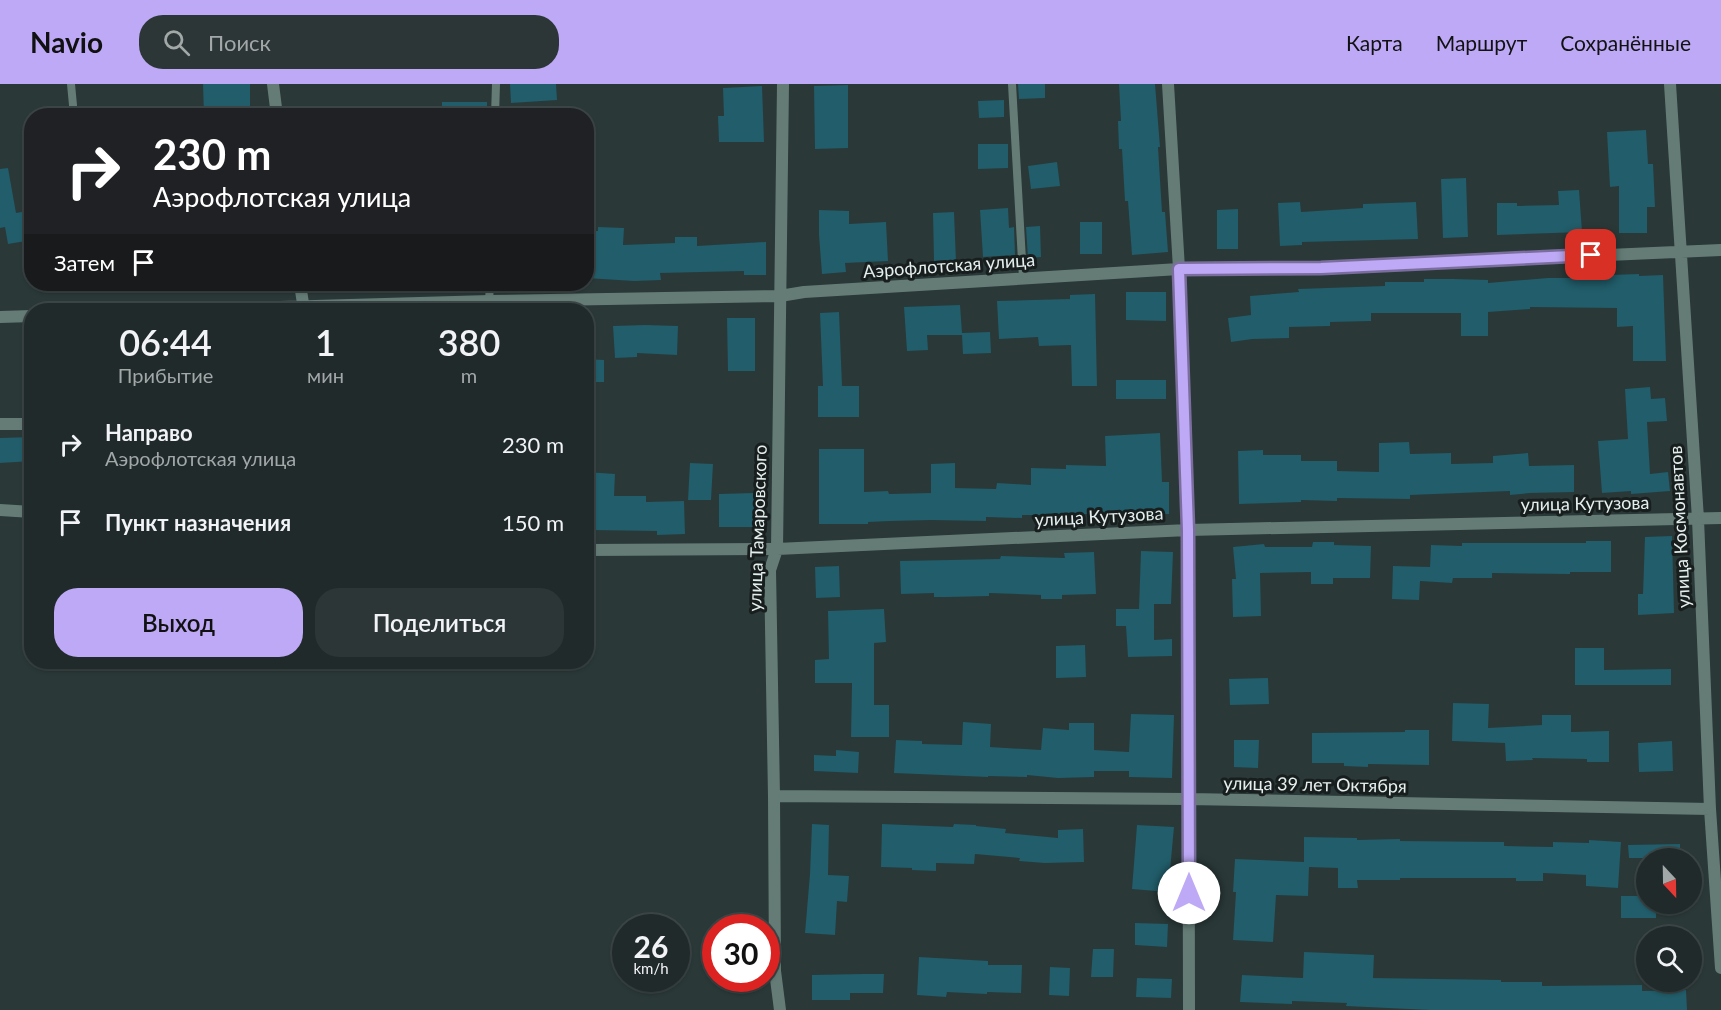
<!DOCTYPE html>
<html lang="ru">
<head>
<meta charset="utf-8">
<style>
  body { margin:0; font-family:Lato,sans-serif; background:#2d3636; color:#f1f3f6; height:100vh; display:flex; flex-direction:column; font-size:22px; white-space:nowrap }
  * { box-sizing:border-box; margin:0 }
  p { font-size:20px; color:#a2a7a8 }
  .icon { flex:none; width:33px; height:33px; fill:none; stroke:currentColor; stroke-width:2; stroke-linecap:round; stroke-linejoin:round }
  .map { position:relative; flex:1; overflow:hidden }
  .drawer { position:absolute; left:24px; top:219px; width:570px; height:366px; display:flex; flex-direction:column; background:#202a2a; border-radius:24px; box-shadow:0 2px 4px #0004,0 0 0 2px #3d4647 }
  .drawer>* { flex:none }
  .top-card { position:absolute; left:24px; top:24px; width:570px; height:183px; border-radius:24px; box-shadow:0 2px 4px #0004,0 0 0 2px #3d4647; background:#202124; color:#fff; overflow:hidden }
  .needle { width:39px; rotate:158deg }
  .tools { position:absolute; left:1636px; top:764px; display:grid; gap:12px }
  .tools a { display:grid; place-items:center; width:66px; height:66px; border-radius:50%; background:#202a2a; box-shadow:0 2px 4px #0004,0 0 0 2px #3d4647; font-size:30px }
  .speed { position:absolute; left:612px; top:830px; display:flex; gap:12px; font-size:30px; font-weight:700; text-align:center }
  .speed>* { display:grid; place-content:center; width:78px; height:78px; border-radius:50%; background:#202a2a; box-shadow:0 2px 4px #0004,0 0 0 2px #3d4647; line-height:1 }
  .speed small { font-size:15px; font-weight:400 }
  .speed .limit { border:9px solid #d22; background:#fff; color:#111 }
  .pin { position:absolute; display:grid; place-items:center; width:51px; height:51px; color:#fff; margin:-26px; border-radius:12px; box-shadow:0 3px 9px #0006 }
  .me { position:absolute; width:66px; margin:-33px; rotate:0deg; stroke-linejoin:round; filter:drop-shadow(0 0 4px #0008) }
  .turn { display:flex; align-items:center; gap:21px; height:126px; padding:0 30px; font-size:27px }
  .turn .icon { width:78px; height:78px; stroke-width:2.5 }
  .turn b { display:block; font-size:42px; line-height:51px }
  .then { display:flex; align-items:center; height:57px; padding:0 30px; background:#0003; gap:12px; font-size:22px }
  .eta { display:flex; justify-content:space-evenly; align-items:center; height:102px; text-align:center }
  .eta b { font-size:36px; font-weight:600; line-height:42px }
  .button { display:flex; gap:12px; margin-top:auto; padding:12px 30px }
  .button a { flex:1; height:69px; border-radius:24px; background:#bda9f5; color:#111; font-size:24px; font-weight:600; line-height:69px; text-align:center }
  .button a+a { background:#2d3636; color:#f1f3f6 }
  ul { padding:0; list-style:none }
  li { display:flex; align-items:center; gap:18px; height:78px; padding:0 30px }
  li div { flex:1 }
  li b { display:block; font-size:22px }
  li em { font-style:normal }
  header { display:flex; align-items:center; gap:36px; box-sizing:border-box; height:84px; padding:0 30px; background:#bda9f5; color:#111 }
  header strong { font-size:28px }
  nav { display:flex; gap:33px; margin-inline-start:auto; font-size:21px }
  .search { width:420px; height:54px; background:#2d3636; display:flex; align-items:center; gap:15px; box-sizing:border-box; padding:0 21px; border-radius:24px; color:#a2a7a8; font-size:22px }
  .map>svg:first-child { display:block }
  .building { fill:#215d6a }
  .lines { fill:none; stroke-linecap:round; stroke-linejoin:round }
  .service { stroke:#657c76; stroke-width:8 }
  .minor { stroke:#657c76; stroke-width:12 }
  .route-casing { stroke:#7b6e9f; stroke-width:15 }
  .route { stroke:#bda9f5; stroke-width:10 }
  .labels { text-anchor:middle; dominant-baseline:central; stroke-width:6; stroke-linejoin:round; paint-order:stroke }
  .street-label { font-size:18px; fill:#e5eeee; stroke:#181e1e }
</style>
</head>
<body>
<header>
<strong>Navio</strong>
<div class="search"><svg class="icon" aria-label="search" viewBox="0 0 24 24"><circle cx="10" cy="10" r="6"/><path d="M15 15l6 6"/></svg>Поиск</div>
<nav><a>Карта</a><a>Маршрут</a><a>Сохранённые</a></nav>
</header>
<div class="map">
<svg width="1721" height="926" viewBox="0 0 1721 926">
  <rect width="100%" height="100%" fill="#2a3838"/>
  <path class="building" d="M203 0H250V32H204Z
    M510 0H556L557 16 511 19Z
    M1018 0H1045V14L1019 15Z
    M1119 0H1155L1160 63H1158L1162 128H1165L1168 168 1132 171 1128 117H1125L1122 65H1119L1118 37H1121Z
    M848 1V64L815 65 814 2Z
    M762 2 764 58H719L718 32H724L723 4Z
    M1004 16V33L979 34 978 17Z
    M442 18H487V32H442Z
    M1646 46 1648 80H1653L1655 123H1647V149H1619V102L1610 103 1607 48Z
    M978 60H1008V84L978 85Z
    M1057 78 1060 102 1031 105 1028 82Z
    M8 84 16 129 32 126V156L8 160 5 143 0 144V85Z
    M1466 94 1468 153 1443 154 1441 95Z
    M1579 106 1582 148 1497 151V119H1517V122L1559 121 1558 107Z
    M1300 118 1301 128 1363 124V120L1416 118 1418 155 1302 158V161L1280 162 1278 119Z
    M1008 124 1009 144 1014 143 1015 171 983 173 980 126Z
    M1238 125V165H1217V126Z
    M819 126 849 127V140L886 138 888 177 845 179 846 188 822 190 819 151Z
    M954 128 956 177H934L933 129Z
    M1080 138H1102V170H1080Z
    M1040 142 1041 173 1028 174 1026 143Z
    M598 143 624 144 623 161 675 159V153H697V162L766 158V191H744V187L660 189 661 196 634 197 586 194V147H598Z
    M1611 188V191L1639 190V192L1663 191 1666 277H1633V242L1617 243V224L1530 223V225L1488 228V252H1461V229H1371V237L1330 238V242L1289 243V254L1252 255 1231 258 1228 234 1251 231 1250 212 1299 208 1298 205 1385 202V198H1424V195H1453L1488 196V199L1548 194H1581V189Z
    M1126 208H1166V237L1126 236Z
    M1095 210 1097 302H1072L1071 261 1039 262 1038 253 999 255 997 217 1070 215V211Z
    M960 221 962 249 990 248 991 269 963 270 962 251H927L928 266 907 267 904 223Z
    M839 228 842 302H859V333H818V302H823L820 229Z
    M727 234H755V287H728Z
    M645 241 678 242 677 271 637 269V273L615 274 613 242Z
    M586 275 604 276V298H586Z
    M1116 296H1166V315H1116Z
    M1650 303 1651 315 1665 314 1667 337 1647 338 1650 390 1668 388 1670 407 1631 410V407L1602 409 1598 357 1628 355 1625 305Z
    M1160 349 1162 398H1169V430H1058V431H1022V434L986 433V437L932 436 890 437 868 438V440H819V365H864V408L888 407 889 410 931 409V380L955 379V404L996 405 997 399 1031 401V384L1066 385V381L1106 382 1105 352Z
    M32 353V377L0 379V354Z
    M1409 358 1410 370 1451 369V380L1493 379V372L1528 369 1529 382 1574 381V408L1530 409 1510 411V407L1410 411V415L1337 414V417L1301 416V418L1239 420 1238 367 1263 366V371H1301V377H1337V387L1379 388V359Z
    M690 379 713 380 711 416H688Z
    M586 388 615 390 614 412H646V418L684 417 685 450 657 451V447L590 446 593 409H586Z
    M754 409V443H719V410Z
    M1672 452 1674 529 1638 531V510H1643L1645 453Z
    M1586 457H1611V488H1570V490L1492 489V494H1453L1452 499 1420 497 1419 516 1392 515 1393 482 1430 483 1431 461 1462 462V459H1586Z
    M1313 458H1334V461L1371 462 1370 494H1333V500H1311V488L1260 489 1261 532 1233 533 1232 495H1236L1233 463 1264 460 1265 463H1312Z
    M1141 467 1173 468 1171 520H1154V556L1172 555V572L1128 573 1126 542H1116V525H1139Z
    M1094 468 1096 510 1062 511V515H1041V511L989 509V512L948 513H934V509L901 510 900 477 1000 475 1001 472 1065 474 1064 469Z
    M839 482 840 513 816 514 815 483Z
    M884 525 886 558 874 559V621H889V653H851L852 599H815V576L829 575 828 527Z
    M1085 561 1086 593 1056 594V562Z
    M1575 564H1604V586L1671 585V601H1575Z
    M1268 594 1269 620 1230 621 1229 595Z
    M1453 619 1489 620 1488 644 1542 641V631H1571V648L1609 647V678H1587V675L1532 674 1533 676 1506 677 1505 659 1452 657Z
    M1131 630 1174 631 1172 694 1129 693V687H1094V693L1058 694 1027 691V693L988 692V693L894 689 896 656 922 657V660L962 661 963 638 991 640 990 663 1041 666 1043 644 1069 646V639H1094V666L1129 668Z
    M1405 646H1429V681L1368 680V683L1344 682V679H1312V649L1405 648Z
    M1234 656H1259L1258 684 1234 683Z
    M1672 657 1673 687 1639 688 1638 659Z
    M836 666 859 668 858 689 814 687V671L836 672Z
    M812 740 829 741 828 791 849 792 847 818 837 817 835 851 805 849 810 790Z
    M882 740 953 743 954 740 976 741V742L1006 745 1005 749 1058 754V746L1083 745 1084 778 1045 779 1019 777 1020 774 975 770 974 780 936 779V787L912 786V784L881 783Z
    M1137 741 1174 743 1168 808 1132 805Z
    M1304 753 1357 754V756L1400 755V757L1504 758V762L1553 763V758L1589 759V756L1621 758 1618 804 1586 802V791L1543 789V797H1516V794H1400V796H1357L1358 804H1338V784L1309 783 1308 812 1276 811 1273 858 1233 856 1236 808H1233L1235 775 1304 778Z
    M1680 760V774H1629L1628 761Z
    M1621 812H1647V819H1656V834H1621Z
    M1135 839 1168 840 1167 863 1135 861Z
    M1093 865H1114L1113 893H1091Z
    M1304 868 1374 871 1373 894 1501 896V898H1542V902L1642 901V907L1686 906 1687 926H1430L1346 922 1347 919 1292 917V920L1240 918 1242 891 1303 894Z
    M919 873 988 877V881H1022L1021 909 987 908V910L947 908 946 913 917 911Z
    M1050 883 1070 884 1069 912 1049 911Z
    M863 890H884L883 909H850V916H812V891Z
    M1137 894 1172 895 1171 914 1136 913Z"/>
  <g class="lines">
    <path class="service" d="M71 0 74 32
      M1012 0 1023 194
      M495 32 496 0
      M489 217 490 200"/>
    <path class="minor" d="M273 0 277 32
      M1168 0 1179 185 1188 446 1189 926
      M1670 0 1698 435 1710 725 1721 884
      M300 200 304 226
      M179 226 489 217 780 212 804 208 1179 185 1321 184 1721 166
      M0 233 32 232
      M0 340H32
      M0 426 32 428
      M586 466 777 465 1188 446 1721 434
      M774 712 1189 715 1710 725
      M780 926 775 887 774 712 770 486 777 465 783 0"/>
  </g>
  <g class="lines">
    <defs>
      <path id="route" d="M1189 809 1188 446 1179 185 1321 184 1591 171"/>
    </defs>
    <use href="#route" class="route-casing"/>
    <use href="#route" class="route"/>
  </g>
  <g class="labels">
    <g class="street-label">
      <text transform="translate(949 181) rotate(-4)">Аэрофлотская улица</text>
      <text transform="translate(1585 419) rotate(-1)">улица Кутузова</text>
      <text transform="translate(1099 432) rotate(-3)">улица Кутузова</text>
      <text transform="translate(1679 443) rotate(-93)">улица Космонавтов</text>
      <text transform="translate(757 444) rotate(-88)">улица Тамаровского</text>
      <text transform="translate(1315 700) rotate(1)">улица 39 лет Октября</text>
    </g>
  </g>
</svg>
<div class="tools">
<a><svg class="needle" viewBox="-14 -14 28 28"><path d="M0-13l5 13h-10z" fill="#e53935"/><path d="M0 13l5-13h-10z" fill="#a2a7a8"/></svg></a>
<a><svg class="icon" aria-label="search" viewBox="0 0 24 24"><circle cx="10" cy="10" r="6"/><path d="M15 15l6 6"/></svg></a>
</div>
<div class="speed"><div>26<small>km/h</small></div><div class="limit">30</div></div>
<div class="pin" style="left:1591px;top:171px;background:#d93025"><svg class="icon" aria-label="arrive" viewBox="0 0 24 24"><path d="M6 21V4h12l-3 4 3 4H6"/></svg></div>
<svg class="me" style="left:1189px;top:809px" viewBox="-20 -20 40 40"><circle r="19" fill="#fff"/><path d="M0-13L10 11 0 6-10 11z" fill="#bda9f5"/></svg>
<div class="top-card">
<div class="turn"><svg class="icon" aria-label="right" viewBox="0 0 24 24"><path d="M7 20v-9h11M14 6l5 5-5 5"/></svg><div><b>230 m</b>Аэрофлотская улица</div></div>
<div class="then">Затем<svg class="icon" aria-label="arrive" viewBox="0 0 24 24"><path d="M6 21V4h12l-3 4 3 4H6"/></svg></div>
</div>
<section class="drawer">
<div class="eta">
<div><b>06:44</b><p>Прибытие</p></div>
<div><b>1</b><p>мин</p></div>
<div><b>380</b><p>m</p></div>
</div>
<ul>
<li><svg class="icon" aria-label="right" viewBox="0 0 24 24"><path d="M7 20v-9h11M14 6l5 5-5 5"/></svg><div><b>Направо</b><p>Аэрофлотская улица</p></div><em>230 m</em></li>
<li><svg class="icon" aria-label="arrive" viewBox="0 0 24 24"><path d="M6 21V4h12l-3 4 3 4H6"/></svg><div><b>Пункт назначения</b></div><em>150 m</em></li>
</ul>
<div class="button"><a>Выход</a><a>Поделиться</a></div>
</section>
</div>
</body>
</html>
